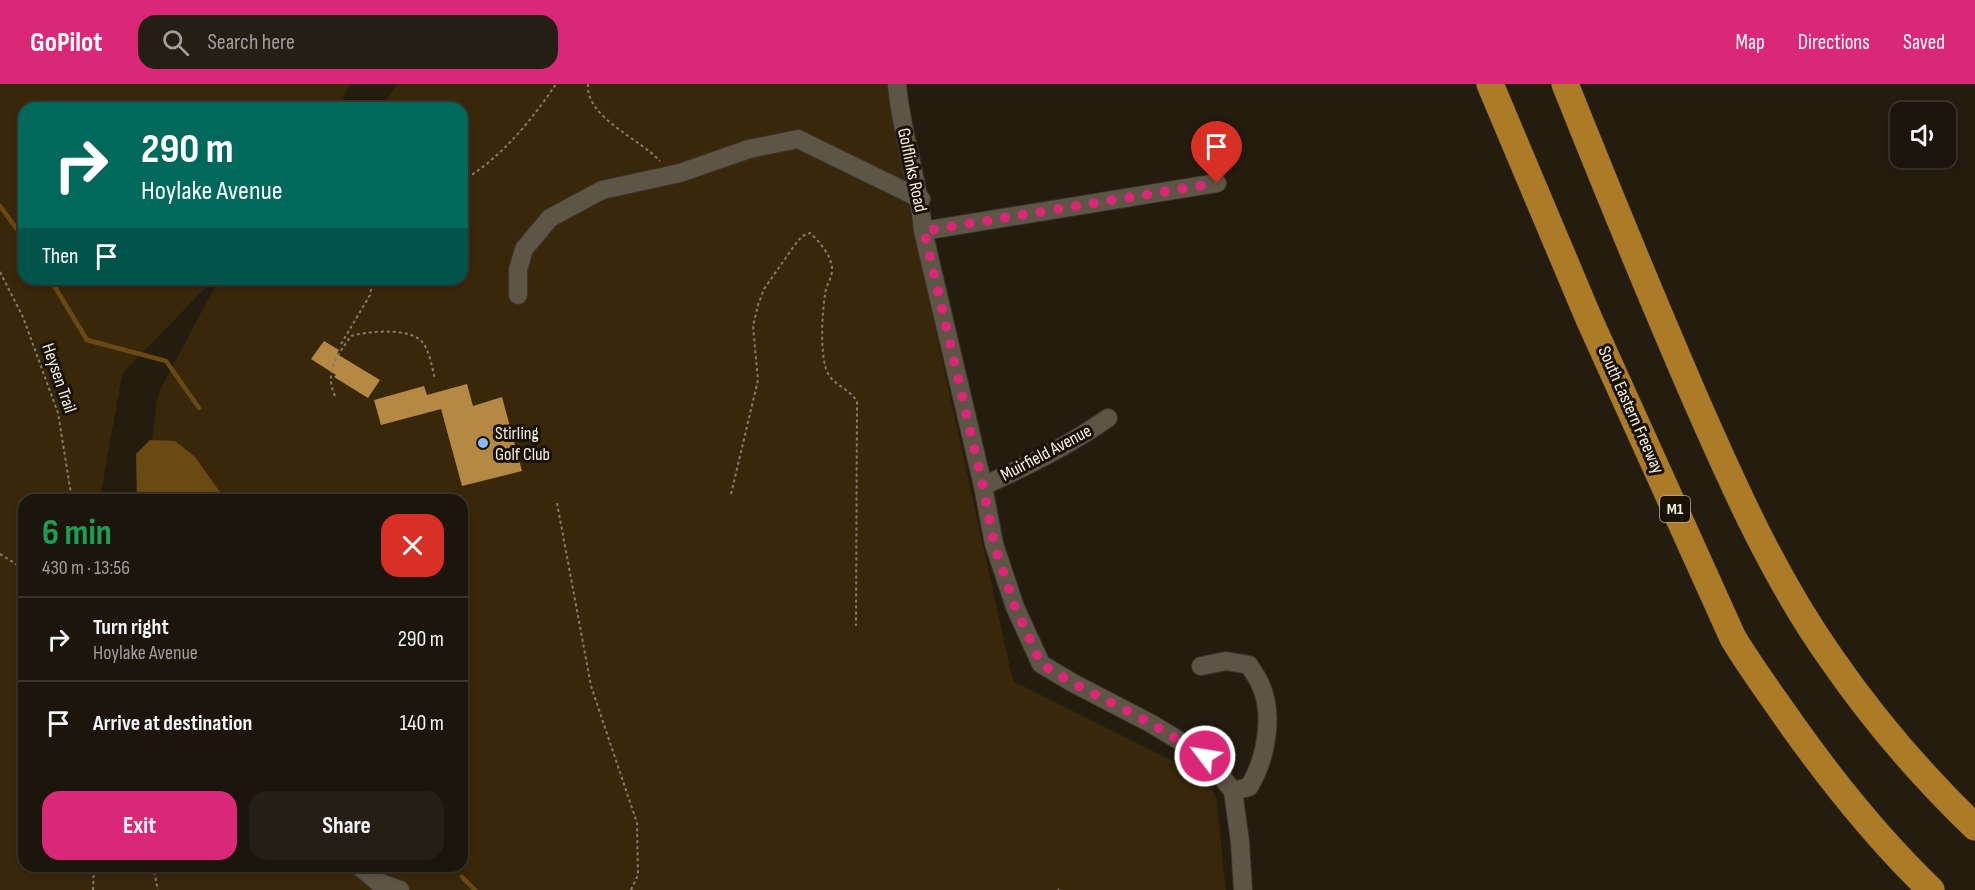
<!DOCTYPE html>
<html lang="en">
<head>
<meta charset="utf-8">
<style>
  body { margin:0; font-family:"Sofia Sans Condensed",sans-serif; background:#241e14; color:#f1f3f6; height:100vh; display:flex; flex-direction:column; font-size:22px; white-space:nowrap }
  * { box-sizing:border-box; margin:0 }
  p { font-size:20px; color:#a09f9d }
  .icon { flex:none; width:33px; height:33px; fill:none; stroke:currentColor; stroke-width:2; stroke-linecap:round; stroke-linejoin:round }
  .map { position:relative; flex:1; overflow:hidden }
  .drawer { position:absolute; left:18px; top:410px; width:450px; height:378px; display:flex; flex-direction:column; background:#1b150b; border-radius:18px; box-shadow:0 3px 9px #0003,0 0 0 2px #39342c }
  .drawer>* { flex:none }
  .hud { position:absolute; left:18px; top:18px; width:450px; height:183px; border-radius:18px; box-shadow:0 3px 9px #0003,0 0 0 2px #39342c; background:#00695c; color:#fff; overflow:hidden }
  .fabs { position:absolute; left:1890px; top:18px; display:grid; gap:12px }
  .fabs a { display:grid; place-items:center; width:66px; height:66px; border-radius:12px; background:#1b150b; box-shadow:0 3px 9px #0003,0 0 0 2px #39342c; font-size:30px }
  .pin { position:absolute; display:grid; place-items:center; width:51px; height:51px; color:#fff; margin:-62px -26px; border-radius:50% 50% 50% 0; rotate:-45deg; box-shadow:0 0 6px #0007 }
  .pin .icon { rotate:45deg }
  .me { position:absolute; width:66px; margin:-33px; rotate:301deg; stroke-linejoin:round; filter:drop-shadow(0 0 4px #0008) }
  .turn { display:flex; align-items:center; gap:21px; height:126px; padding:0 24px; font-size:27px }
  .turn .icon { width:78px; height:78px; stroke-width:2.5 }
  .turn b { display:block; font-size:42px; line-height:51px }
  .then { display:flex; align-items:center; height:57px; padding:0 24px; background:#0003; gap:12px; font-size:22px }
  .round { display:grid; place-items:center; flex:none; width:63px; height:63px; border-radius:18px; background:#241e14 }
  .head { display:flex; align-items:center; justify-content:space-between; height:102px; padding:0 24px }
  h1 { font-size:36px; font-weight:700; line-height:45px; color:#1e9e55 }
  .primary-button { display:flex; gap:12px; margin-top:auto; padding:12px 24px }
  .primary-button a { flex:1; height:69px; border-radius:18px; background:#db2777; color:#fff; font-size:24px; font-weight:700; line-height:69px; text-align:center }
  .primary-button a+a { background:#241e14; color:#f1f3f6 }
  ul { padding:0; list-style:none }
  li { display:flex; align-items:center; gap:18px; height:84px; padding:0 24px; border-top:2px solid #39342c }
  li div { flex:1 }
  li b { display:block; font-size:22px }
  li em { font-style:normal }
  header { display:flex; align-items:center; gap:36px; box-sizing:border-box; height:84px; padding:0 30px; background:#db2777; color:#fff }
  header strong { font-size:28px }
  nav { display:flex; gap:33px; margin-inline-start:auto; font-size:21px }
  .search { width:420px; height:54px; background:#241e14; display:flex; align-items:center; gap:15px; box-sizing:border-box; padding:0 21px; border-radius:18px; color:#a09f9d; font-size:22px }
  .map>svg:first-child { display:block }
  .green { fill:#39270a }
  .water { fill:#6a4912 }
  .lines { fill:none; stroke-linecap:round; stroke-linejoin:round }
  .stream { stroke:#6a4912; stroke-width:4.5 }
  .building { fill:#b58944 }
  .minor-casing { stroke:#3c352e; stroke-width:20 }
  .highway-casing { stroke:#3c352e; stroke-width:28 }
  .path { stroke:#847d72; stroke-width:2; stroke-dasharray:3 3; stroke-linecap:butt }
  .minor { stroke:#5f5546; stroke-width:18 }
  .highway { stroke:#ac7b28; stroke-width:27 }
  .route { stroke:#db2777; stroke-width:10; stroke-dasharray:0 18 }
  .poi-dot { fill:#8abafc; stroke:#1b1206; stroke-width:2 }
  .labels { text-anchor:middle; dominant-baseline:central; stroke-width:6; stroke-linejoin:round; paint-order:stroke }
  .shield { fill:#1b1206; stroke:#b4ada4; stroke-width:1.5 }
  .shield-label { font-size:16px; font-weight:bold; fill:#f6f0e7 }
  .street-label { font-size:18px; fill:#f6f0e7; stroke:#1b1206 }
  .poi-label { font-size:18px; fill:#f6f0e7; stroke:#1b1206; text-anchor:start }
</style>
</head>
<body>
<header>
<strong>GoPilot</strong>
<div class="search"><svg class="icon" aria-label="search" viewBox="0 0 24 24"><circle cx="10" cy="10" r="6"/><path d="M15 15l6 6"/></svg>Search here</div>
<nav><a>Map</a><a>Directions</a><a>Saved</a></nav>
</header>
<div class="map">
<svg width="1975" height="806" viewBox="0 0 1975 806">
  <rect width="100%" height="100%" fill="#241c0f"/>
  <path class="green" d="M0 0H350L338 24H24V195H214L122 290 100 415 24 416V768L15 778 24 772V782H462V416L144 415 158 310 219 195H462V24H379L398 0H895L910 130 1013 597 1193 687 1207 697 1216 713 1226 806H0Z"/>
  <path class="water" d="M150 356 175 357 195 373 225 415H137L136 370Z"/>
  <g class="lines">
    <path class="stream" d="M0 122 24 155
      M50 195 87 256 166 277 199 324
      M462 793 475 806"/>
  </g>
  <path class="building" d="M324 257 339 266 337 270 380 296 368 314 334 293 336 291 311 275Z
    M467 300 473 322 502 313 522 387 462 402 441 325 381 341 374 316 424 302 427 311Z"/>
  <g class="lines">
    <defs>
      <path id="minor" d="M897 0C901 50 919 97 923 147L983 402 994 460 1015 523 1041 580 1073 599 1150 639 1205 672 1233 707 1240 758 1243 806
        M923 147 1217 99
        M518 211V186L524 165 550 134 602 106 680 89 749 65 798 55 921 115
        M983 402C1027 382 1068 362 1108 334
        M1201 582 1226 577 1249 581C1253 588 1258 594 1261 602 1274 632 1266 675 1249 703L1233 707
        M359 782 378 798 400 806"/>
      <path id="highway" d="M1490 0 1589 235 1733 554C1751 584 1772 612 1792 641 1834 700 1879 756 1931 806
        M1565 0C1607 105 1650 210 1695 314 1734 403 1775 495 1831 574 1873 635 1922 692 1975 743"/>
    </defs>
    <use href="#minor" class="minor-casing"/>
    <use href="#highway" class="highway-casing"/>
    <path class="path" d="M588 0C585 33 640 55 660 77
      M462 97C500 75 532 36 556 0
      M0 188 23 233 58 329 72 416
      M341 260 370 211 373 195
      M335 312C324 288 337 272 351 252 367 247 412 243 423 259 430 269 432 283 435 295
      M731 410 758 296 753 242 758 221 764 205 794 162 802 152 810 149C819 157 831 171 832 184 833 193 826 201 825 210 822 233 820 264 826 285 831 301 850 304 857 318L856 542
      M557 419 591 602 637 739 638 791 631 806
      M0 470 24 485
      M153 782 158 806
      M93 806 94 782
      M1058 806 1059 805"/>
    <use href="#minor" class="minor"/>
    <use href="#highway" class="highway"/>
  </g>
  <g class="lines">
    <path class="route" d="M1205 672 1150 639 1073 599 1041 580 1015 523 994 460 983 402 924 147 1217 99"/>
  </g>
  <circle class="poi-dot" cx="483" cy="359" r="6"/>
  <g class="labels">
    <rect class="shield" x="1660" y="412" width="30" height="26" rx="4.5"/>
    <g class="shield-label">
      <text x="1675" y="425">M1</text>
    </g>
    <g class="street-label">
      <text transform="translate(912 86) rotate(78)">Golflinks Road</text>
      <text transform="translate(59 294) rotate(71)">Heysen Trail</text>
      <text transform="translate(1631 326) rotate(66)">South Eastern Freeway</text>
      <text transform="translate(1046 369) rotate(-28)">Muirfield Avenue</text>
    </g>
    <g class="poi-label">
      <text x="495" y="349">Stirling<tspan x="495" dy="21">Golf Club</tspan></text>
    </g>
  </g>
</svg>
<div class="fabs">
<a><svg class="icon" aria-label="sound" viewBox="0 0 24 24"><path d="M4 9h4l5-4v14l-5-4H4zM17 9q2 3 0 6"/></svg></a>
</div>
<div class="pin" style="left:1217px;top:99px;background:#d93025"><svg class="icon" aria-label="arrive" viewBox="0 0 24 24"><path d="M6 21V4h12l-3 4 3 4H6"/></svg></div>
<svg class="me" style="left:1205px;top:672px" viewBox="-20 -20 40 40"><circle r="17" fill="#db2777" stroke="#fff" stroke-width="3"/><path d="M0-11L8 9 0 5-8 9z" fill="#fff"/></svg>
<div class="hud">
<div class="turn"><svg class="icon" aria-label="right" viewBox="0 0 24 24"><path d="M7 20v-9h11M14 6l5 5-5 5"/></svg><div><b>290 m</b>Hoylake Avenue</div></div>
<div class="then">Then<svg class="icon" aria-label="arrive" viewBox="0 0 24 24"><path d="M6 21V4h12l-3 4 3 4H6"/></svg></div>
</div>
<section class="drawer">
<div class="head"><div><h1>6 min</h1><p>430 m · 13:56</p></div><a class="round" style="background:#d93025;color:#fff"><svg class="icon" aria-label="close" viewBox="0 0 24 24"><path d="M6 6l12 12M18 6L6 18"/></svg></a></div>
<ul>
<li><svg class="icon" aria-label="right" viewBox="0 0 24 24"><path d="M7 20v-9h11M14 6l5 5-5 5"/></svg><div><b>Turn right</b><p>Hoylake Avenue</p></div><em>290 m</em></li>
<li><svg class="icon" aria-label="arrive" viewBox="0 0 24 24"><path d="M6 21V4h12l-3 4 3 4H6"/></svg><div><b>Arrive at destination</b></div><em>140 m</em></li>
</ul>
<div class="primary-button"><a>Exit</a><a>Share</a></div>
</section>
</div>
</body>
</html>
